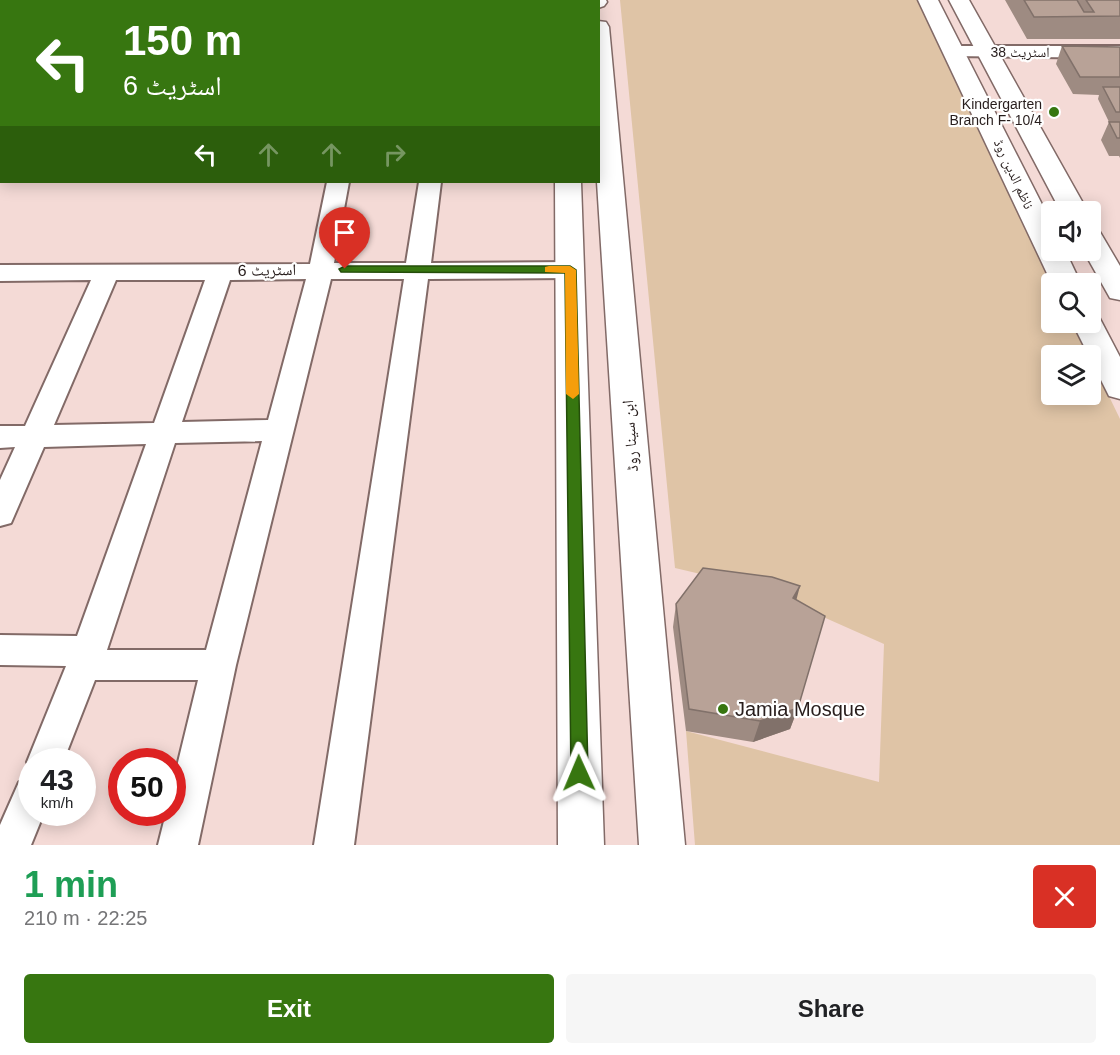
<!DOCTYPE html>
<html lang="en">
<head>
<meta charset="utf-8">
<style>
  body { margin:0; font-family:Arial,"Noto Naskh Arabic",sans-serif; background:#f6f6f6; color:#202124; height:100vh; display:flex; flex-direction:column; font-size:22px; white-space:nowrap }
  * { box-sizing:border-box; margin:0 }
  p { font-size:20px; color:#757577 }
  .icon { flex:none; width:33px; height:33px; fill:none; stroke:currentColor; stroke-width:2; stroke-linecap:round; stroke-linejoin:round }
  .map { position:relative; height:845px; overflow:hidden }
  .sheet { display:flex; flex-direction:column; background:#fff; flex:1 }
  .sheet>* { flex:none }
  .banner { position:absolute; left:0px; top:0px; width:600px; height:183px; box-shadow:0 3px 15px #0003; background:#377610; color:#fff; overflow:hidden }
  .fabs { position:absolute; left:1041px; top:201px; display:grid; gap:12px }
  .fabs a { display:grid; place-items:center; width:60px; height:60px; border-radius:6px; background:#fff; box-shadow:0 3px 15px #0003; font-size:30px }
  .speed { position:absolute; left:18px; top:748px; display:flex; gap:12px; font-size:30px; font-weight:700; text-align:center }
  .speed>* { display:grid; place-content:center; width:78px; height:78px; border-radius:50%; background:#fff; box-shadow:0 3px 15px #0003; line-height:1 }
  .speed small { font-size:15px; font-weight:400 }
  .speed .limit { border:9px solid #d22; background:#fff; color:#111 }
  .pin { position:absolute; display:grid; place-items:center; width:51px; height:51px; color:#fff; margin:-62px -26px; border-radius:50% 50% 50% 0; rotate:-45deg; box-shadow:0 0 6px #0007 }
  .pin .icon { rotate:45deg }
  .me { position:absolute; width:66px; margin:-33px; rotate:359deg; stroke-linejoin:round; filter:drop-shadow(0 0 4px #0008) }
  .turn { display:flex; align-items:center; gap:21px; height:126px; padding:0 24px; font-size:27px }
  .turn .icon { width:78px; height:78px; stroke-width:2.5 }
  .turn b { display:block; font-size:42px; line-height:51px }
  .lanes { display:flex; align-items:center; height:57px; padding:0 24px; background:#0003; justify-content:center; gap:30px; direction:ltr }
  .lanes .off { opacity:.35 }
  .round { display:grid; place-items:center; flex:none; width:63px; height:63px; border-radius:6px; background:#f6f6f6 }
  .overview { display:flex; align-items:center; justify-content:space-between; height:102px; padding:0 24px }
  h1 { font-size:36px; font-weight:700; line-height:45px; color:#1e9e55 }
  .cta { display:flex; gap:12px; margin-top:auto; padding:12px 24px }
  .cta a { flex:1; height:69px; border-radius:6px; background:#377610; color:#fff; font-size:24px; font-weight:700; line-height:69px; text-align:center }
  .cta a+a { background:#f6f6f6; color:#202124 }
  .map>svg:first-child { display:block }
  .green { fill:#dfc4a6 }
  .lines { fill:none; stroke-linecap:round; stroke-linejoin:round }
  .stream { fill:#b88ea6; fill-rule:evenodd }
  .minor-casing { stroke:#826a67; stroke-width:4 }
  .secondary-casing { stroke:#826a67; stroke-width:3 }
  .primary-casing { stroke:#826a67; stroke-width:3 }
  .minor { fill:#fff; fill-rule:evenodd }
  .secondary { fill:#fff; fill-rule:evenodd }
  .primary { fill:#fff; fill-rule:evenodd }
  .wall { fill:#9e8b82 }
  .shaded-wall { fill:#81716a }
  .building { fill:#b8a297; stroke:#81716a; stroke-width:1.5 }
  .route { fill:#377610; stroke:#244d0a; stroke-width:1.5 }
  .slow { fill:#f59e0b }
  .poi-dot { fill:#377610; stroke:#fff; stroke-width:2 }
  .labels { text-anchor:middle; dominant-baseline:central; stroke-width:4.5; stroke-linejoin:round; paint-order:stroke }
  .far-street-label { font-size:14px; fill:#271d1c; stroke:#fff }
  .far-poi-label { font-size:14px; fill:#271d1c; stroke:#fff; text-anchor:end }
  .street-label { font-size:16px; fill:#271d1c; stroke:#fff }
  .near-poi-label { font-size:20px; fill:#271d1c; stroke:#fff; text-anchor:start }
</style>
</head>
<body>
<div class="map">
<svg width="1120" height="845" viewBox="0 0 1120 845">
  <rect width="100%" height="100%" fill="#f4dad6"/>
  <path class="green" d="M620 0H918L1054 283 1052 284V322L1073 323 1089 355 1052 356V394H1090L1091 359 1120 419V845H695L686 731 879 782 884 644 756 587 675 568Z"/>
  <g class="lines">
    <path class="stream" d="M181 0H187L186 2H181Z
      M2 168V173H0V169Z"/>
    <defs>
      <path id="minor" d="M115 0H133L114 2Z
        M289 0H307L288 2Z
        M367 0H385V2H367Z
        M445 0H463V2H445Z
        M956 46H1120V58L949 56 946 52 949 48Z
        M327 182H349L334 263H406L419 182H441L431 263 570 262 579 264 582 270 579 276 570 278 428 279 354 845H314L404 279H331L236 665 198 845H158L166 813H172V787L198 680H95L63 762H32V773L27 762 66 666 0 665V635L77 636 146 444 44 447 11 523 0 526V480L15 447 0 448V426H25L91 280 0 281V265L310 264ZM306 279 268 420 182 422 230 280ZM116 280H205L154 423 54 425ZM262 441 206 650H107L175 443Z
        M32 777V813H44L31 845H0V825L19 782Z"/>
      <path id="secondary" d="M552 0H572V2H552Z
        M586 0H606L607 2 604 6 598 8V2Z
        M598 21 606 22 609 27 685 845H639L597 182Z
        M555 182H581L604 845H558Z"/>
      <path id="primary" d="M918 0H938L1052 224V250H1065L1081 284H1052Z
        M949 0H969L1088 212H1061Z
        M1090 230 1100 232 1120 266V300L1110 298 1083 250H1090Z
        M1090 313 1098 315 1120 357V399L1109 396 1072 322H1090Z"/>
    </defs>
    <use href="#minor" class="minor-casing"/>
    <use href="#secondary" class="secondary-casing"/>
    <use href="#primary" class="primary-casing"/>
    <use href="#minor" class="minor"/>
    <use href="#secondary" class="secondary"/>
    <use href="#primary" class="primary"/>
  </g>
  <path class="wall" d="M1005 0H1120V39H1027Z
    M1062 46 1120 47V158L1119 156H1109L1101 140 1109 122 1098 99 1099 95 1073 94 1056 64Z
    M796 600 798 708 790 729 753 742 686 731 673 627 676 604Z"/>
  <path class="shaded-wall" d="M800 586 794 609 793 598Z
    M798 708 790 729 753 742 760 721Z"/>
  <path class="building" d="M1024 0H1077L1084 12H1094L1086 0H1120V16L1034 17Z
    M1062 46 1120 47V77H1080Z
    M1103 87H1120V112H1116Z
    M1109 122H1120V138H1117Z
    M703 568 772 577 800 586 793 598 825 616 798 708 760 721 689 709 676 604Z"/>
  <path class="route" d="M345 266H570L576 270 588 773 586 779 579 782 573 779 571 773 565 273 341 272 339 269Z"/>
  <path class="slow" d="M549 266H570L576 270 579 394 573 399 566 394 565 273 545 272V267Z"/>
  <g class="poi-dot">
    <circle cx="1054" cy="112" r="6"/>
    <circle cx="723" cy="709" r="6"/>
  </g>
  <g class="labels">
    <g class="far-street-label">
      <text x="1020" y="52">اسٹریٹ 38</text>
      <text transform="translate(1014 174) rotate(65)">ناظم الدین روڈ</text>
    </g>
    <g class="far-poi-label">
      <text x="1042" y="104">Kindergarten<tspan x="1042" dy="16">Branch F- 10/4</tspan></text>
    </g>
    <g class="street-label">
      <text transform="translate(267 270) rotate(-1)">اسٹریٹ 6</text>
      <text transform="translate(630 436) rotate(-94)">ابن سینا روڈ</text>
    </g>
    <g class="near-poi-label">
      <text x="735" y="709">Jamia Mosque</text>
    </g>
  </g>
</svg>
<div class="fabs">
<a><svg class="icon" aria-label="sound" viewBox="0 0 24 24"><path d="M4 9h4l5-4v14l-5-4H4zM17 9q2 3 0 6"/></svg></a>
<a><svg class="icon" aria-label="search" viewBox="0 0 24 24"><circle cx="10" cy="10" r="6"/><path d="M15 15l6 6"/></svg></a>
<a><svg class="icon" aria-label="layers" viewBox="0 0 24 24"><path d="M12 4l9 5-9 5-9-5zM3 14l9 5 9-5"/></svg></a>
</div>
<div class="speed"><div>43<small>km/h</small></div><div class="limit">50</div></div>
<div class="pin" style="left:345px;top:269px;background:#d93025"><svg class="icon" aria-label="arrive" viewBox="0 0 24 24"><path d="M6 21V4h12l-3 4 3 4H6"/></svg></div>
<svg class="me" style="left:579px;top:773px" viewBox="-20 -20 40 40"><path d="M0-17L14 15 0 8-14 15z" fill="#377610" stroke="#fff" stroke-width="4"/></svg>
<div class="banner">
<div class="turn"><svg class="icon" aria-label="left" viewBox="0 0 24 24"><path d="M17 20v-9H6M10 6l-5 5 5 5"/></svg><div><b>150 m</b>اسٹریٹ 6</div></div>
<div class="lanes"><svg class="icon" aria-label="left" viewBox="0 0 24 24"><path d="M17 20v-9H6M10 6l-5 5 5 5"/></svg><svg class="icon off" aria-label="ahead" viewBox="0 0 24 24"><path d="M12 20V5M6 11l6-6 6 6"/></svg><svg class="icon off" aria-label="ahead" viewBox="0 0 24 24"><path d="M12 20V5M6 11l6-6 6 6"/></svg><svg class="icon off" aria-label="right" viewBox="0 0 24 24"><path d="M7 20v-9h11M14 6l5 5-5 5"/></svg></div>
</div>
</div>
<section class="sheet">
<div class="overview"><div><h1>1 min</h1><p>210 m · 22:25</p></div><a class="round" style="background:#d93025;color:#fff"><svg class="icon" aria-label="close" viewBox="0 0 24 24"><path d="M6 6l12 12M18 6L6 18"/></svg></a></div>
<div class="cta"><a>Exit</a><a>Share</a></div>
</section>
</body>
</html>
